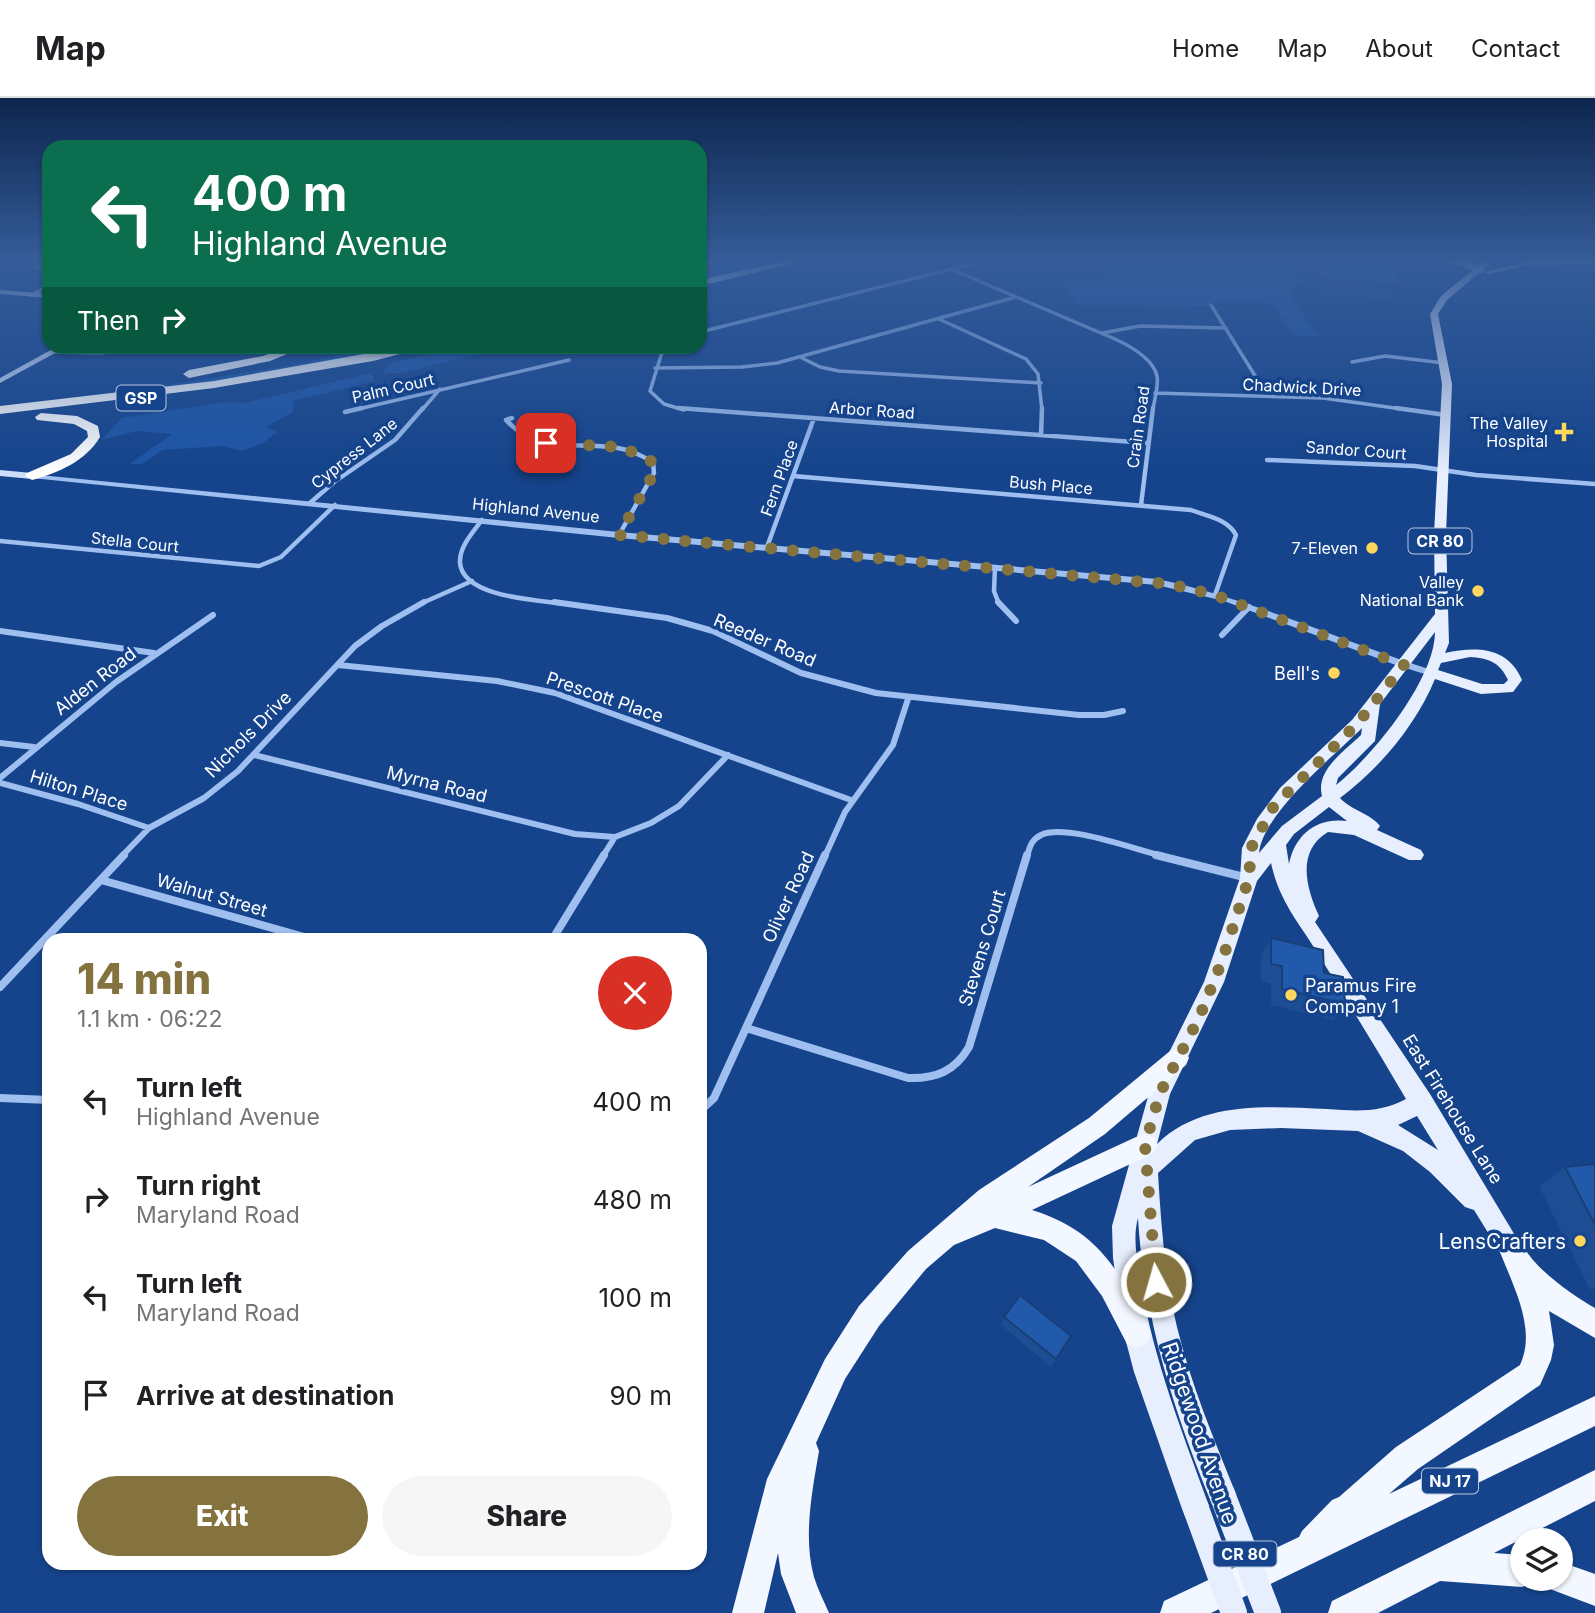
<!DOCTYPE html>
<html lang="en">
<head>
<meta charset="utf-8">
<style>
  body { margin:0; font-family:Inter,sans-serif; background:#f6f6f6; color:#202124; height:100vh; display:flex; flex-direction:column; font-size:26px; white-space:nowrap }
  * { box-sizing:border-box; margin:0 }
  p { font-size:23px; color:#757577 }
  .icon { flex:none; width:38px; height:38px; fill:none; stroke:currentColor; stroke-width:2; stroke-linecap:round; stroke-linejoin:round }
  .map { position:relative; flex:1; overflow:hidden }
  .sheet { position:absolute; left:42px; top:835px; width:665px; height:637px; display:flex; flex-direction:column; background:#fff; border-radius:21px; box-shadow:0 2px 5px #0004 }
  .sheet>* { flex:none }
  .guide { position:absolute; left:42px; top:42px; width:665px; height:214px; border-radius:21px; box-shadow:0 2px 5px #0004; background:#0b6e4f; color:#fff; overflow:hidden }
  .controls { position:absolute; left:1510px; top:1430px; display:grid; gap:14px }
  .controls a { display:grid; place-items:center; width:63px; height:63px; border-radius:50%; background:#fff; box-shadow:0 2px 5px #0004; font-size:35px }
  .pin { position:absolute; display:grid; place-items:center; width:60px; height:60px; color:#fff; margin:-30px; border-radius:14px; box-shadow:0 4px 10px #0006 }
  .me { position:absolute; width:77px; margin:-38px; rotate:354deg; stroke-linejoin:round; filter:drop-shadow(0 0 5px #0008) }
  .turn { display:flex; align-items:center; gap:24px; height:147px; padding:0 35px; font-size:32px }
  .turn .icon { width:91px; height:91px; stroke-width:2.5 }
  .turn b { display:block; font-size:49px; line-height:60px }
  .then { display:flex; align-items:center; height:66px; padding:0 35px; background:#0003; gap:14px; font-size:26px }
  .round { display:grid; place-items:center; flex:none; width:74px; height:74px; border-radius:37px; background:#f6f6f6 }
  .head { display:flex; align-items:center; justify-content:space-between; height:119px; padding:0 35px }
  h1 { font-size:42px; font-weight:800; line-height:52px; color:#84733e }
  .button { display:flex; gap:14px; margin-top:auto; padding:14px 35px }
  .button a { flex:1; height:80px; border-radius:42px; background:#84733e; color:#fff; font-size:28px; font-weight:800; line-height:80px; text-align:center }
  .button a+a { background:#f6f6f6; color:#202124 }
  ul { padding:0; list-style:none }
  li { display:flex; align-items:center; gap:21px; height:98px; padding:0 35px }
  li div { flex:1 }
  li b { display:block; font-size:26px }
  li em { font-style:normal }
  header { display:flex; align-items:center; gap:42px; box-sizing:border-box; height:98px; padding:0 35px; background:#fff; border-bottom:2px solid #e0e0e0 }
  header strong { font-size:33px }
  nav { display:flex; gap:38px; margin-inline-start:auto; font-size:24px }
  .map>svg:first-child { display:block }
  .green { fill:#1d55a6 }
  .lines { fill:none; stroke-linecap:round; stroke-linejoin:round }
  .minor-far3 { stroke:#9ebff0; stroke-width:3.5 }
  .minor-far2 { stroke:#9ebff0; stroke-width:4.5 }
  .minor-far1 { stroke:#9ebff0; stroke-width:6 }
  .minor { stroke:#9ebff0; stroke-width:8 }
  .tertiary { fill:#9ebff0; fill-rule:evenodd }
  .secondary { fill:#ccdefb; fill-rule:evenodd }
  .primary { fill:#e7efff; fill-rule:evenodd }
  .trunk { fill:#f3f7ff; fill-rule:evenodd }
  .motorway { fill:#fff; fill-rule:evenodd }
  .primary-bridge { stroke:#e7efff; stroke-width:26 }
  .wall { fill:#1d4d93 }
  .building { fill:#225aab; stroke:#183f78; stroke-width:2 }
  .route { stroke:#84733e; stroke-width:12; stroke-dasharray:0 21.6 }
  .poi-dot { fill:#ffd75d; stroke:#15448c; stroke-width:2.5 }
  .labels { text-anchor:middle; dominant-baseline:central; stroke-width:7; stroke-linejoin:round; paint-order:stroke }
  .far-street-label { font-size:16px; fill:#fff; stroke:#15448c }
  .shield { fill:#15448c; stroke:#b9c7dc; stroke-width:2 }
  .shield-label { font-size:16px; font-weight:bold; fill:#fff }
  .far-poi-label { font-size:16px; fill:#fff; stroke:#15448c; text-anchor:end }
  .street-label { font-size:18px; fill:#fff; stroke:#15448c }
  .poi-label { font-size:18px; fill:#fff; stroke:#15448c; text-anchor:end }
  .near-poi-label { font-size:21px; fill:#fff; stroke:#15448c; text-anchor:end }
  .near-street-label { font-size:21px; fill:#fff; stroke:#15448c }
</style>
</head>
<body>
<header>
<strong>Map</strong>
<nav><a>Home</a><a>Map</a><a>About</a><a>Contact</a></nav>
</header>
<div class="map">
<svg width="1595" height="1515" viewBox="0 0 1595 1515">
  <rect width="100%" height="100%" fill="#15448c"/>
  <path class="green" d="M732 162H787L700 181V170Z
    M1100 162H1299L1297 178 1305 185 1295 186 1292 203 1319 238H1294L1273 207 1258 203 1214 204 1215 208 1077 207 1058 181 1107 180Z
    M376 249H409L207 285 128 293 293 267Z
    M458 249H506L402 275H382L391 265Z
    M371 275 375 283 293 303V314L266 329 277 334 263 345 242 353 221 348 163 352 141 366H130L172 336 137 333 101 342 122 320 226 304 244 305Z"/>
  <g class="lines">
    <path class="minor-far3" d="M49 163 36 169 49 171
      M953 172 1115 241C1130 248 1153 260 1157 278 1159 288 1154 302 1153 312
      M31 197 49 188
      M1211 207 1267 297
      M939 221 1026 261 1038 276 1042 312
      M700 234 988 162
      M1102 235 1140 228 1226 230
      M664 248 650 293 664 306 684 312
      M53 254 100 255 152 248
      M802 260 820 269 839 273 1041 285
      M1352 264 1385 258 1444 265
      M655 270 742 269 777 265 1016 199
      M1155 295 1323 300 1409 312
      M354 312 569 262
      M422 312 440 291"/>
    <path class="minor-far2" d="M678 310 1147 345
      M1396 310 1446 317
      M345 314 362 310
      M512 320 506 322C540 359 574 342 618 350 631 352 642 358 653 364L654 375 619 437
      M1041 337 1042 310
      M1267 362 1415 368 1476 377 1595 386
      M793 378 1191 412C1207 418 1228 421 1236 437L1215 497
      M310 405 334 384 395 342 423 310
      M1141 407 1153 310
      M482 422C473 434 459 449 460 465 463 500 540 502 566 506
      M0 443 259 468 281 459 335 407
      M767 449 814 320
      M995 469 994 493 999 506
      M420 506 472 483"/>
    <path class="minor-far1" d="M554 504 667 520 713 533 801 575 876 595 1079 617H1104L1123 613
      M998 504 1016 523
      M0 533 154 555
      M1222 537 1249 509
      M338 567 497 583 555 595 851 702
      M0 645 34 649
      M254 657 575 736 615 739
      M0 680 116 584 213 517
      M0 685 78 706 149 730
      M122 758 149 730 204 700 238 673 355 548 382 528 424 504
      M603 758 615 739 651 725 679 708 728 657
      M825 758 845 714 893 647 908 601
      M1027 758C1030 749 1031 742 1041 737 1065 725 1136 752 1163 758"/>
    <path class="minor" d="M1156 757 1248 780
      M101 782 315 842
      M552 842 604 757
      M0 889 124 757
      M746 930 908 980C936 981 955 973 969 949L1027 757
      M0 1000 49 1002
      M700 1013 714 1000 825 757"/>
    <path class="tertiary" d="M29 376 619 434 1157 481C1253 501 1341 543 1435 573L1436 575 1431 578 1393 566 1224 503 1157 487 619 440 32 380 28 378Z"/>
    <path class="secondary" d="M0 192 49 196V200L0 196Z
      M58 248H68L0 285V280Z
      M0 372 32 375 37 378 32 381 0 378Z"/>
    <path class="primary" d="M1485 162H1494L1447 202 1438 216 1452 286 1446 436 1449 545 1445 555C1477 548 1508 549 1522 582L1513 594 1481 596 1435 581C1416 627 1380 670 1340 700 1351 712 1371 716 1380 728L1377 732 1421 752 1424 757 1421 762H1409L1354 737 1328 734C1296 753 1306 790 1319 818L1315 824 1430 996 1525 1154 1521 1162 1513 1166 1505 1162 1474 1112 1465 1109 1430 1074 1403 1053 1358 1033 1281 1030 1230 1032 1195 1042 1158 1075C1161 1127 1165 1179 1177 1229 1191 1287 1214 1341 1236 1396L1232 1406 1222 1410 1212 1406C1174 1314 1144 1221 1138 1120 1132 1141 1138 1165 1141 1185 1154 1264 1182 1333 1209 1408L1205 1418 1195 1422 1185 1418 1181 1408 1134 1274 1124 1236 1113 1160 1112 1128 1149 995 1204 884 1240 780 1242 750 1257 721 1280 690 1352 622 1435 516 1434 436 1442 286 1430 216 1441 198ZM1435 534C1435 581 1373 658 1336 687L1338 680 1375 643 1380 606ZM1470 559C1488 560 1500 564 1508 582L1504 586H1482L1438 572 1441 565ZM1362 630 1361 637C1345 653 1315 672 1322 698L1282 728 1259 755C1263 715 1334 658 1362 630ZM1329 709 1347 723C1317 719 1295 736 1289 766L1286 747 1294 736ZM1271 765C1280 806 1300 825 1320 859 1349 906 1378 953 1406 1001 1381 1015 1356 1013 1327 1011 1269 1009 1202 1002 1157 1046L1170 996 1224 884 1257 783ZM1417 1018 1438 1052 1398 1027Z
      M1595 162V166L1530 167 1489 176 1485 174 1530 163Z"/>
    <path class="trunk" d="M1178 950 1186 953 1189 960 1186 967 1105 1036 1028 1089 1136 1039 1145 1036 1154 1039 1157 1047 1154 1055 1032 1112C1097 1132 1117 1170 1147 1226L1151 1236 1147 1246 1137 1250 1127 1246 1102 1198 1076 1163 1044 1142 995 1130 954 1147 926 1171 879 1228 845 1281 816 1345 819 1353C812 1394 803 1439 814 1479 818 1492 824 1503 829 1515H796L781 1476 778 1455 764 1515H732L767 1381 825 1261 859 1208 908 1153 979 1092 1089 1020 1170 953Z
      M1513 1141 1522 1145C1532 1169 1572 1197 1595 1210V1240L1549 1213 1554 1247 1551 1262 1540 1287 1418 1371 1389 1396 1595 1298V1328L1211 1515H1160L1164 1503 1299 1439 1302 1433 1332 1402 1339 1399 1396 1349 1520 1267C1537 1231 1513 1188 1500 1154L1504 1145Z
      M1595 1372V1403L1494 1455 1522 1457V1480H1535L1533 1484 1522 1489 1440 1483 1378 1515H1328L1332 1503Z
      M1561 1464 1595 1476V1508L1550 1491 1545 1480H1561Z"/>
    <path class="motorway" d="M708 162H724L700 170V164Z
      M790 162H808L700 188V182Z
      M1442 162 1470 163 1486 172 1481 175Z
      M290 248H307L270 263 189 280 183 276 189 272 263 258Z
      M408 248H431L373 263 214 290 0 316V308L214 283Z
      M41 315 77 318 98 328 100 339C86 363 58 375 32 382L25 378 27 375 71 356 88 339 87 333 74 326 37 322 35 319Z"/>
    <path class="primary-bridge" d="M1222 1396 1268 1515
      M1195 1408 1234 1515"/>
  </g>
  <path class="wall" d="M1305 162H1399L1398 188 1392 202 1315 195 1310 180 1302 179Z
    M1271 840 1324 875 1345 906 1333 922 1271 907V885L1261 883V857Z
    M1595 1066V1190L1590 1192 1539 1088 1565 1069Z
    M1004 1219 1071 1238 1051 1269 1001 1227Z"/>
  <path class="building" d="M1307 162H1399L1398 188 1320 181 1314 166 1306 165Z
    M1271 840 1323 852 1324 875 1343 879 1345 906 1282 891V868L1271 866Z
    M1595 1066V1127L1565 1069Z
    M1020 1197 1071 1238 1056 1261 1004 1219Z"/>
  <linearGradient id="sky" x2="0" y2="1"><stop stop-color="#0c254d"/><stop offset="0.43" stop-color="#355c99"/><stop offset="1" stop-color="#355c99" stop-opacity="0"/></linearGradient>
  <rect width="1595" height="374" fill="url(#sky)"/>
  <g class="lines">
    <path class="route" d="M546 345 622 349 653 364 654 375 619 437 1169 486 1215 497 1404 567 1357 626 1274 708 1251 750 1249 780 1222 863 1199 920 1160 995 1145 1047 1156 1184"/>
  </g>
  <g class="poi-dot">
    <path d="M1560.5 323.5h7v7h7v7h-7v7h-7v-7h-7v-7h7z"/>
    <circle cx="1372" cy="450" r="7"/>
    <circle cx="1478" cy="493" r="7"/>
    <circle cx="1334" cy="575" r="7"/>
    <circle cx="1291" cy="897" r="7"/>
    <circle cx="1580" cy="1143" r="7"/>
  </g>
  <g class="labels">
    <g class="far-street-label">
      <text transform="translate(1302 289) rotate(3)">Chadwick Drive</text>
      <text transform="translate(393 290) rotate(-13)">Palm Court</text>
      <text transform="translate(872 312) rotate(4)">Arbor Road</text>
      <text transform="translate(1138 329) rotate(-82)">Crain Road</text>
      <text transform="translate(1356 352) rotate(4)">Sandor Court</text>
      <text transform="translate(354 355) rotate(-38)">Cypress Lane</text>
      <text transform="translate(779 380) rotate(-70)">Fern Place</text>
      <text transform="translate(1051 387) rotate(5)">Bush Place</text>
      <text transform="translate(536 412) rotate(6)">Highland Avenue</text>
      <text transform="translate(135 444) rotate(6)">Stella Court</text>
    </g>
    <g class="shield">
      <rect x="116.5" y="287.5" width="49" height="25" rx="5"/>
      <rect x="1408.5" y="430.5" width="63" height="25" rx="5"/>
      <rect x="1422" y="1370.5" width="56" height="25" rx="5"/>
      <rect x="1213.5" y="1443.5" width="63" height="25" rx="5"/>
    </g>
    <g class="shield-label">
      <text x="141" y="300">GSP</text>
      <text x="1440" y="443">CR 80</text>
      <text x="1450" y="1383">NJ 17</text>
      <text x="1245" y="1456">CR 80</text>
    </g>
    <g class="far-poi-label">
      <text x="1548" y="325">The Valley<tspan x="1548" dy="18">Hospital</tspan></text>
      <text x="1358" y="450">7-Eleven</text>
      <text x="1464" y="484">Valley<tspan x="1464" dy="18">National Bank</tspan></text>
    </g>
    <g class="street-label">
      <text transform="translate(765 542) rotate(23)">Reeder Road</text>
      <text transform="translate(95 583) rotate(-38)">Alden Road</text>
      <text transform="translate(605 599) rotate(19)">Prescott Place</text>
      <text transform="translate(248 636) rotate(-45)">Nichols Drive</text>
      <text transform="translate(437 686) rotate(14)">Myrna Road</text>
      <text transform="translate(79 692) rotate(17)">Hilton Place</text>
      <text transform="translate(212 797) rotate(16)">Walnut Street</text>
      <text transform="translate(788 799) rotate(-65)">Oliver Road</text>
      <text transform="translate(982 850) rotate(-73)">Stevens Court</text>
      <text transform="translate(1453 1011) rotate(58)">East Firehouse Lane</text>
    </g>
    <g class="poi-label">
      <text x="1320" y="575">Bell's</text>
      <text x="1305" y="887" text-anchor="start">Paramus Fire<tspan x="1305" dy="21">Company 1</tspan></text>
    </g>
    <g class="near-poi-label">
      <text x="1566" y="1143">LensCrafters</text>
    </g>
    <g class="near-street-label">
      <text transform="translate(1200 1335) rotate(71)">Ridgewood Avenue</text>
    </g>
  </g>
</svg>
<div class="controls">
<a><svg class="icon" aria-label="layers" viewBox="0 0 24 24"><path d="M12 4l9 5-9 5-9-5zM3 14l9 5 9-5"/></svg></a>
</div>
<div class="pin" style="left:546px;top:345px;background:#d93025"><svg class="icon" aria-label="arrive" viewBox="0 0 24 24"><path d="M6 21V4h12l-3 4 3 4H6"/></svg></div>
<svg class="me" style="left:1156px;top:1184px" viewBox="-20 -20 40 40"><circle r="17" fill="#84733e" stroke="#fff" stroke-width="3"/><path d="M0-11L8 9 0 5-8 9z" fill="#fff"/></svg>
<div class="guide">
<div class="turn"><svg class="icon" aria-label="left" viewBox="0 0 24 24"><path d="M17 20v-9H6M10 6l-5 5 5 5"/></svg><div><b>400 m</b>Highland Avenue</div></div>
<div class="then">Then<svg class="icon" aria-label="right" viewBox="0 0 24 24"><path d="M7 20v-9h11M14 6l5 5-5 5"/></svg></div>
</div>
<section class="sheet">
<div class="head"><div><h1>14 min</h1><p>1.1 km · 06:22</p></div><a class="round" style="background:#d93025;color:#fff"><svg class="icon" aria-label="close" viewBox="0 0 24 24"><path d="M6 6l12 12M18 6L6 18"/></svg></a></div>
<ul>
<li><svg class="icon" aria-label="left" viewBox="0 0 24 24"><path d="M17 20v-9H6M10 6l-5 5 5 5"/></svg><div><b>Turn left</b><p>Highland Avenue</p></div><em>400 m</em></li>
<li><svg class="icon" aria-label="right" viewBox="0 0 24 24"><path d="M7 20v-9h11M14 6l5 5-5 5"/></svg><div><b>Turn right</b><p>Maryland Road</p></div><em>480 m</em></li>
<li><svg class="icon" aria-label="left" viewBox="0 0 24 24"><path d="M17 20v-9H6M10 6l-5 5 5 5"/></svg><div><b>Turn left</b><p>Maryland Road</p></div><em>100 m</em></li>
<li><svg class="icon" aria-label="arrive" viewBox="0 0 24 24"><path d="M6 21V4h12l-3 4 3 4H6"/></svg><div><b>Arrive at destination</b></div><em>90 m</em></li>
</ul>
<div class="button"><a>Exit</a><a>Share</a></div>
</section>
</div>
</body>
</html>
